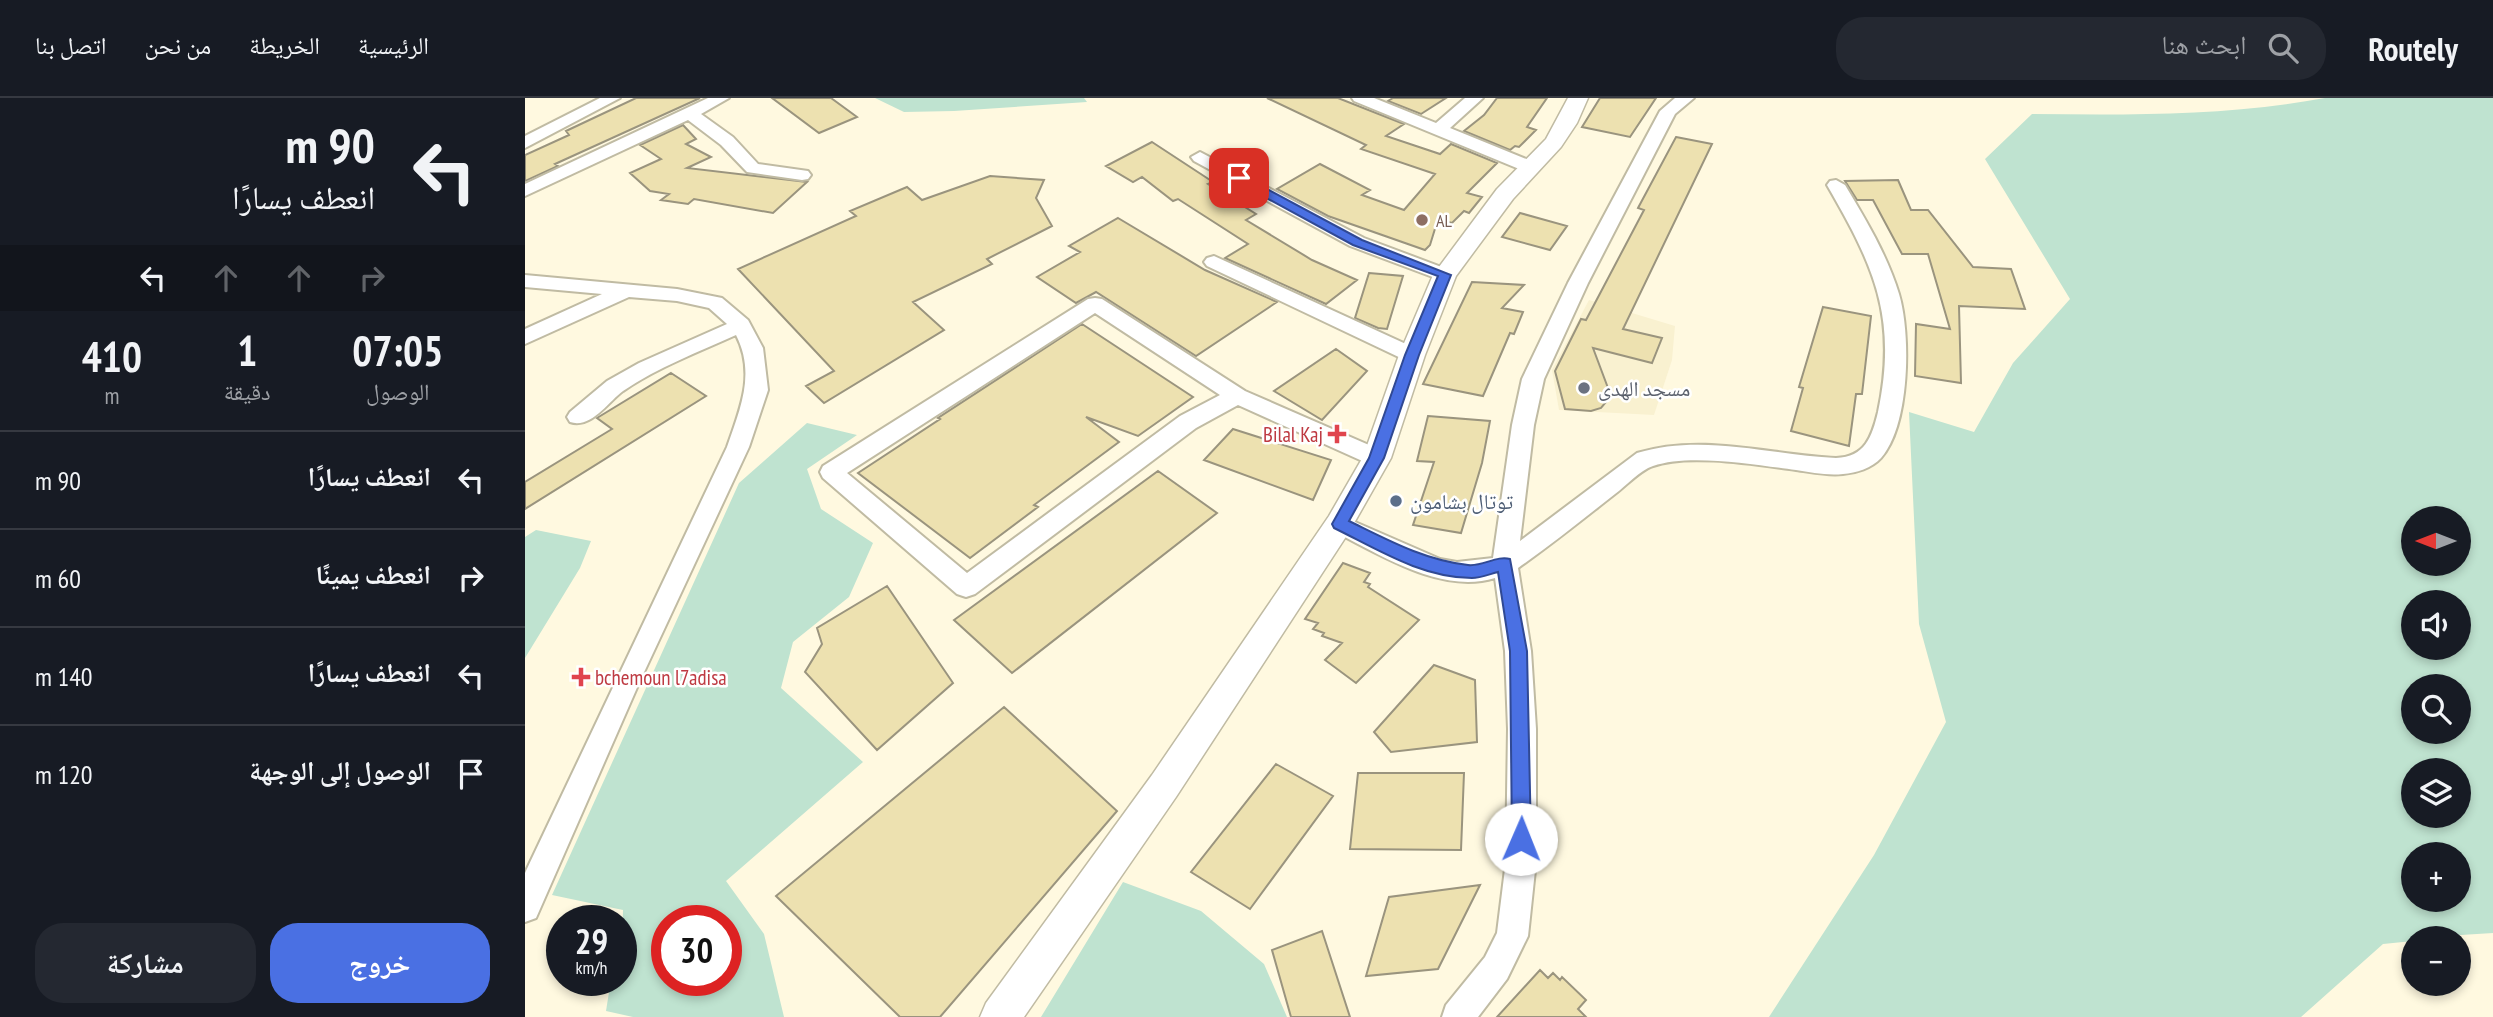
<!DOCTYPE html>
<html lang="ar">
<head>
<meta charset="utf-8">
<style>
  body { margin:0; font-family:"PT Sans Narrow","Noto Naskh Arabic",sans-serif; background:#242831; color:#f1f3f6; direction:rtl; height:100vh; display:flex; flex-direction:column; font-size:26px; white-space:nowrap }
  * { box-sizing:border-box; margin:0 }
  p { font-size:23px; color:#9ea1a6 }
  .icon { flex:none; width:38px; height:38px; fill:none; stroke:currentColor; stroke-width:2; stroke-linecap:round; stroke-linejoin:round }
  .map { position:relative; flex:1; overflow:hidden; direction:ltr }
  .panel { display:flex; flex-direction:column; background:#171b24; width:525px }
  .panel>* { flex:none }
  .banner { background:#171b24; color:#f1f3f6; overflow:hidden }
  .needle { width:46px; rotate:270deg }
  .tools { position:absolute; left:1876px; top:408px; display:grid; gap:14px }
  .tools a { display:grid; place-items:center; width:70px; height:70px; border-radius:50%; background:#171b24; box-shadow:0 4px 10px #0003; font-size:35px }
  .speed { position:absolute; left:21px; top:807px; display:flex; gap:14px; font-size:35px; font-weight:700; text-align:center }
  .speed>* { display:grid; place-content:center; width:91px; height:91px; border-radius:50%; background:#171b24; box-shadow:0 4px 10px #0003; line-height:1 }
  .speed small { font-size:18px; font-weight:400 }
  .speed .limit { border:10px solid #d22; background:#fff; color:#111 }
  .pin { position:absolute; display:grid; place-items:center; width:60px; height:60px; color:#fff; margin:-30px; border-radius:14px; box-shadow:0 4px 10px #0006 }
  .me { position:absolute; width:77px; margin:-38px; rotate:1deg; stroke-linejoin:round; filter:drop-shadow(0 0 5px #0008) }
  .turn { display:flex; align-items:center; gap:24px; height:147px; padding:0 35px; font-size:32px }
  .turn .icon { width:91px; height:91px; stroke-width:2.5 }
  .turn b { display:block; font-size:49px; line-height:60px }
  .lanes { display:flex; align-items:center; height:66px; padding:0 35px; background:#0003; justify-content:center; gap:35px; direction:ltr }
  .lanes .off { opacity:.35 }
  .eta { display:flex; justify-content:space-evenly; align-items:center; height:119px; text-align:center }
  .eta b { font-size:42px; font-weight:700; line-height:49px }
  .cta { display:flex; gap:14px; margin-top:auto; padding:14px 35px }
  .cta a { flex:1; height:80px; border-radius:28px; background:#4a70e3; color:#fff; font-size:28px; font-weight:700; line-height:80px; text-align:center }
  .cta a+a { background:#242831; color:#f1f3f6 }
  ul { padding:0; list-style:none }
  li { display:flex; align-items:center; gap:21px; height:98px; padding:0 35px; border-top:2px solid #363941 }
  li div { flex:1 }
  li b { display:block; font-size:26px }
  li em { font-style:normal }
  header { display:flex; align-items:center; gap:42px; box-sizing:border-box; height:98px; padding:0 35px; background:#171b24; border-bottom:2px solid #363941 }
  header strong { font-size:33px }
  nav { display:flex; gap:38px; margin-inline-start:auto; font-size:24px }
  .search { width:490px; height:63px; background:#242831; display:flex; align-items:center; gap:18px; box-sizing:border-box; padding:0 24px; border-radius:28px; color:#9ea1a6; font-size:26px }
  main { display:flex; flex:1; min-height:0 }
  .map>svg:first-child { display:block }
  .built { fill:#f9f1d0 }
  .green { fill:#bfe3d0; fill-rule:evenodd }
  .building { fill:#ede1b0; stroke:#9a947e; stroke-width:2 }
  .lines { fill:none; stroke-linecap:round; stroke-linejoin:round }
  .minor-casing { stroke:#c0bba3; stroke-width:4 }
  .major-casing { stroke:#c0bba3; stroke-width:3 }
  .minor { fill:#fff; fill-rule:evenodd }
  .major { fill:#fff; fill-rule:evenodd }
  .route { fill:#4a70e3; stroke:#304994; stroke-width:2 }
  .education-dot { fill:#8d6e63; stroke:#fff; stroke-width:2.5 }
  .worship-dot { fill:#6b7280; stroke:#fff; stroke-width:2.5 }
  .health-dot { fill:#e0444e; stroke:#fff; stroke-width:2.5 }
  .service-dot { fill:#5c6f8a; stroke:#fff; stroke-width:2.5 }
  .labels { text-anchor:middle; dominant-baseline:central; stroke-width:5; stroke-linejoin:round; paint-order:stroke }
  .far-education-label { font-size:18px; fill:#785e54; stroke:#fff; text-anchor:start }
  .worship-label { font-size:21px; fill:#5b616d; stroke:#fff; text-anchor:start }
  .health-label { font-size:21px; fill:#be3a42; stroke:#fff; text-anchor:end }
  .service-label { font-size:21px; fill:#4e5e75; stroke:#fff; text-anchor:start }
</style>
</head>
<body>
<header>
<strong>Routely</strong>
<div class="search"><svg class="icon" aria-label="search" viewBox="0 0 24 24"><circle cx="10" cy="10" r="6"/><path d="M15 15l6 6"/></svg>ابحث هنا</div>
<nav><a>الرئيسية</a><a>الخريطة</a><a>من نحن</a><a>اتصل بنا</a></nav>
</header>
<main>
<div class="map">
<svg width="1968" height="919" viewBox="0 0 1968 919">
  <rect width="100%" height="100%" fill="#fff9e0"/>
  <path class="built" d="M1064 202 1150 228 1147 262 1129 317 1034 312 1027 272Z"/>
  <path class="green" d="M350 0H559L562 4 429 13 379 14Z
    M1800 0H1968V835L1888 840V843L1858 846 1776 919H1244L1349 757 1421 624 1394 526 1384 314 1449 334 1488 265 1545 201 1460 61 1507 16C1606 17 1703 18 1800 0ZM1888 420H1934V466H1888ZM1888 504H1934V550H1888ZM1888 588H1934V634H1888ZM1888 672H1934V718H1888ZM1888 756H1934V802H1888Z
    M282 325 332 337 282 371 296 411 348 445 324 499 268 544 256 590 338 664 201 783 239 836 259 919H108L81 913 86 882H96L98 812 27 797 214 385ZM142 822H201V882H142Z
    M11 432 66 443 55 470 0 560V439Z
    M598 784 676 813 739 866 762 919H516Z"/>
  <path class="building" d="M111 0H175L30 66 33 68 0 83V57L44 37 41 33Z
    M247 0H306L332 19 294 35Z
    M742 0H813L879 26 861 38 915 56 926 46 972 65 942 95 957 99 944 115 939 113 927 125 913 121 905 147 900 152 803 118 752 91 795 66 845 92 837 97 879 112 910 76 836 51 841 47Z
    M868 0H921L896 16 863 3Z
    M972 0H1022L1002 29 1011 32 994 49 990 48 985 52 939 33 959 17Z
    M1075 0H1131L1105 39 1057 29Z
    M158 27 171 41 161 46 186 59 162 70 282 84 248 115 169 101 163 106 136 102 144 96 125 93 105 75 136 61 115 47Z
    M1151 39 1187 46 1098 231 1137 240 1127 265 1068 250 1086 298 1076 310 1066 313 1040 311 1030 273 1056 221 1061 222 1119 112 1113 110Z
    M627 44 688 84 683 86 731 116 721 122 787 162 832 182 801 206 700 160 723 146 653 101 648 103 617 79 608 84 581 68Z
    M465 78 519 82 511 100 527 128 462 161 467 166 388 204 419 232 299 305 281 288 309 273 213 171 331 118 325 113 382 89 397 102Z
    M1373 82 1386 112H1403L1448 169 1486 171 1500 211 1434 208 1436 285 1390 278 1391 226 1425 231 1403 156H1377L1348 102H1332L1320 83Z
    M995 115 1042 128 1025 152 977 139Z
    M593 120 680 172 752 204 671 258 571 194 551 205 512 179 555 154 544 148Z
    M844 175 878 178 862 231 853 230 830 220Z
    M947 184 999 187 977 210 998 214 989 236 985 235 958 298 898 286Z
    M1298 209 1346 218 1337 296H1331L1324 348 1266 333 1278 290 1274 289Z
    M557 226 668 299 613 338 561 319 594 344 509 407 513 409 445 460 333 375 415 321 413 320Z
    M811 251 842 273 797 322 749 293Z
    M146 275 181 298 0 411V384L87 331 72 320Z
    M903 318 965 323 957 365 936 435 888 427 909 364 892 363Z
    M708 331 806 362 788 402 679 362Z
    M633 373 692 415 487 575 429 522Z
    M818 465 845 475 839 484 845 486 843 489 894 522 831 585 800 562 817 545 797 538 799 535 788 531 793 525 780 521Z
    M362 488 428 585 352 652 280 574 297 546 292 530Z
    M909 567 950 582 952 644 866 654 849 634Z
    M479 609 592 713 415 919H375L251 798Z
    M751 666 808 698 725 811 666 774Z
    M833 675H939L936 752 825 751Z
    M955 787 913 871 841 878 864 799Z
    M797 833 825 919H766L747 852Z
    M1015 872 1023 880 1028 875 1035 882 1037 879 1061 902 1053 911 1061 919H972Z"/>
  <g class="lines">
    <defs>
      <path id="minor" d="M75 0H95L0 50V38Z
        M183 0H204L176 16 208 39 233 66 283 73 286 77 283 81 277 82 222 74 196 47 163 22 0 98V86Z
        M827 0H849L911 25 940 0H958L925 30 1011 65 1014 69 1005 74 999 73 829 3Z
        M1150 0H1169L1150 16 1063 185 1019 281 1009 327 995 443 1112 355C1178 335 1245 357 1311 360 1340 359 1347 339 1353 314 1373 219 1349 168 1302 87L1305 83 1311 82 1320 87C1341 122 1362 157 1374 196 1386 236 1385 327 1356 360 1347 370 1331 375 1318 376 1302 378 1286 374 1271 372 1232 367 1164 355 1128 368 1115 372 1101 388 1090 396 1058 421 1026 447 993 470L1006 553 1011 631V763L1003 838 982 881 953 919H917L921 907 960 859 972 835 981 763 983 631 980 553 970 480C915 497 853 455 806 432L802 426 806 420 814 417 915 461 932 464 968 460 987 327 997 281 1043 185 1135 13Z
        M675 54 839 140 927 173 930 177 927 181H913L825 148 669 63 666 59Z
        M689 158 894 252 897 257 894 262H880L682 168 679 164 682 160Z
        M0 177 152 191 197 200 223 222 238 250 243 292 224 349 114 585 11 820 0 824V775L202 349C215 311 231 276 211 237 174 254 133 269 98 293 83 304 66 331 45 324L42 319 45 314 82 283 114 265 202 226 184 210 152 203 104 199 0 246V231L77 196 0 189Z
        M570 200 577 201 720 293 860 354 863 360 860 366 852 368 844 366 713 307 671 330 450 496 441 499 432 496 298 380 295 374 298 368 563 201ZM570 215 695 297 655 318 442 475 322 375Z"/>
      <path id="major" d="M1043 0H1063L1052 25 1036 49 988 101 931 178 900 257 866 360 824 434 651 699 499 919H455L461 905 627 677 804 418 838 359 874 257 908 177 972 91 1021 41Z"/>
    </defs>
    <use href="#minor" class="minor-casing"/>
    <use href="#major" class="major-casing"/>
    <use href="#minor" class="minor"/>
    <use href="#major" class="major"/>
  </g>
  <path class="route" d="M710 78H718L837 142 926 177 894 257 859 360 824 423C863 442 899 462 943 467 957 469 972 457 985 461L1002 553 1006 741 1003 748 996 750 990 748 987 741 985 553 973 474C965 476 955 480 947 480 897 480 852 451 809 430L807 426 844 360 880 257 913 178 828 147 710 83Z"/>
  <circle class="education-dot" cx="897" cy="122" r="7"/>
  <circle class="worship-dot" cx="1059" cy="290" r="7"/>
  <g class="health-dot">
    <path d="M808.5 325.5h7v7h7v7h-7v7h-7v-7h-7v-7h7z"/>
    <path d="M52.5 568.5h7v7h7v7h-7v7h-7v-7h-7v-7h7z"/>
  </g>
  <circle class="service-dot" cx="871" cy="403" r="7"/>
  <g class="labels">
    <g class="far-education-label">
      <text x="911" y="122">AL</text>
    </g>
    <g class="worship-label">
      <text x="1073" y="290">مسجد الهدى</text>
    </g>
    <g class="health-label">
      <text x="798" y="336">Bilal Kaj</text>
      <text x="70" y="579" text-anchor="start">bchemoun l7adisa</text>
    </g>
    <g class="service-label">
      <text x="885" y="403">توتال بشامون</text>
    </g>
  </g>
</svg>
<div class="tools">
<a><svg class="needle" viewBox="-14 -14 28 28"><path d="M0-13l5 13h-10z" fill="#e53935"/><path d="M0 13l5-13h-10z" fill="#9ea1a6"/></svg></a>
<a><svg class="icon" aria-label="sound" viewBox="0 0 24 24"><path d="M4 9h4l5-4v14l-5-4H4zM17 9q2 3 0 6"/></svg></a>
<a><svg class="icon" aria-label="search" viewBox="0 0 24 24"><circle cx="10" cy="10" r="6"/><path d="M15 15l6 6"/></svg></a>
<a><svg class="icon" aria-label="layers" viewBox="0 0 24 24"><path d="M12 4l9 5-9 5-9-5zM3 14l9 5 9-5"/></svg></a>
<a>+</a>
<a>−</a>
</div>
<div class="speed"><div>29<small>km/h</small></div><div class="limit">30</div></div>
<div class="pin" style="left:714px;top:80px;background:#d93025"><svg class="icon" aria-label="arrive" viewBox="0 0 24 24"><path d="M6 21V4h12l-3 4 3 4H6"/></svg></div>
<svg class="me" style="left:996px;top:741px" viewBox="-20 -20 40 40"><circle r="19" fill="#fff"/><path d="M0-13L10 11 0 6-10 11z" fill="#4a70e3"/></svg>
</div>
<section class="panel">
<div class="banner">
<div class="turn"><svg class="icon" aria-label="left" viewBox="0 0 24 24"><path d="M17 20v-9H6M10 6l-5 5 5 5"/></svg><div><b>90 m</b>انعطف يسارًا</div></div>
<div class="lanes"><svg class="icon" aria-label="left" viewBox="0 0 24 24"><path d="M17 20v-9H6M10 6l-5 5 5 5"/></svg><svg class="icon off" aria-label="ahead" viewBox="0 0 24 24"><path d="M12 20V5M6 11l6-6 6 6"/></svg><svg class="icon off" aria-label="ahead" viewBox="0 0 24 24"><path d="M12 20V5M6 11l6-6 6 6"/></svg><svg class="icon off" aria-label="right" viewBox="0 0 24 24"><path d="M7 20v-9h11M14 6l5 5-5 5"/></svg></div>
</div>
<div class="eta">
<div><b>07:05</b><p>الوصول</p></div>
<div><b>1</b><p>دقيقة</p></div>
<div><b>410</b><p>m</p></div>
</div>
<ul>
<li><svg class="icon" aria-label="left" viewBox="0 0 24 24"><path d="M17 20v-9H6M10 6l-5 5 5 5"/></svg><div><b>انعطف يسارًا</b></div><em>90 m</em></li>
<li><svg class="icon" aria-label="right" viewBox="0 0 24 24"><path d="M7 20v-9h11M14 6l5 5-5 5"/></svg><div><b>انعطف يمينًا</b></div><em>60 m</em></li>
<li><svg class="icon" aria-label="left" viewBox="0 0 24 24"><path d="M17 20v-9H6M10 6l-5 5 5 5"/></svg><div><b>انعطف يسارًا</b></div><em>140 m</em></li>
<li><svg class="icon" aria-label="arrive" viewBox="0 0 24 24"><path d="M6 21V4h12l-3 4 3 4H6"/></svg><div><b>الوصول إلى الوجهة</b></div><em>120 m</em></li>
</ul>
<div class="cta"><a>خروج</a><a>مشاركة</a></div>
</section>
</main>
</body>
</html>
